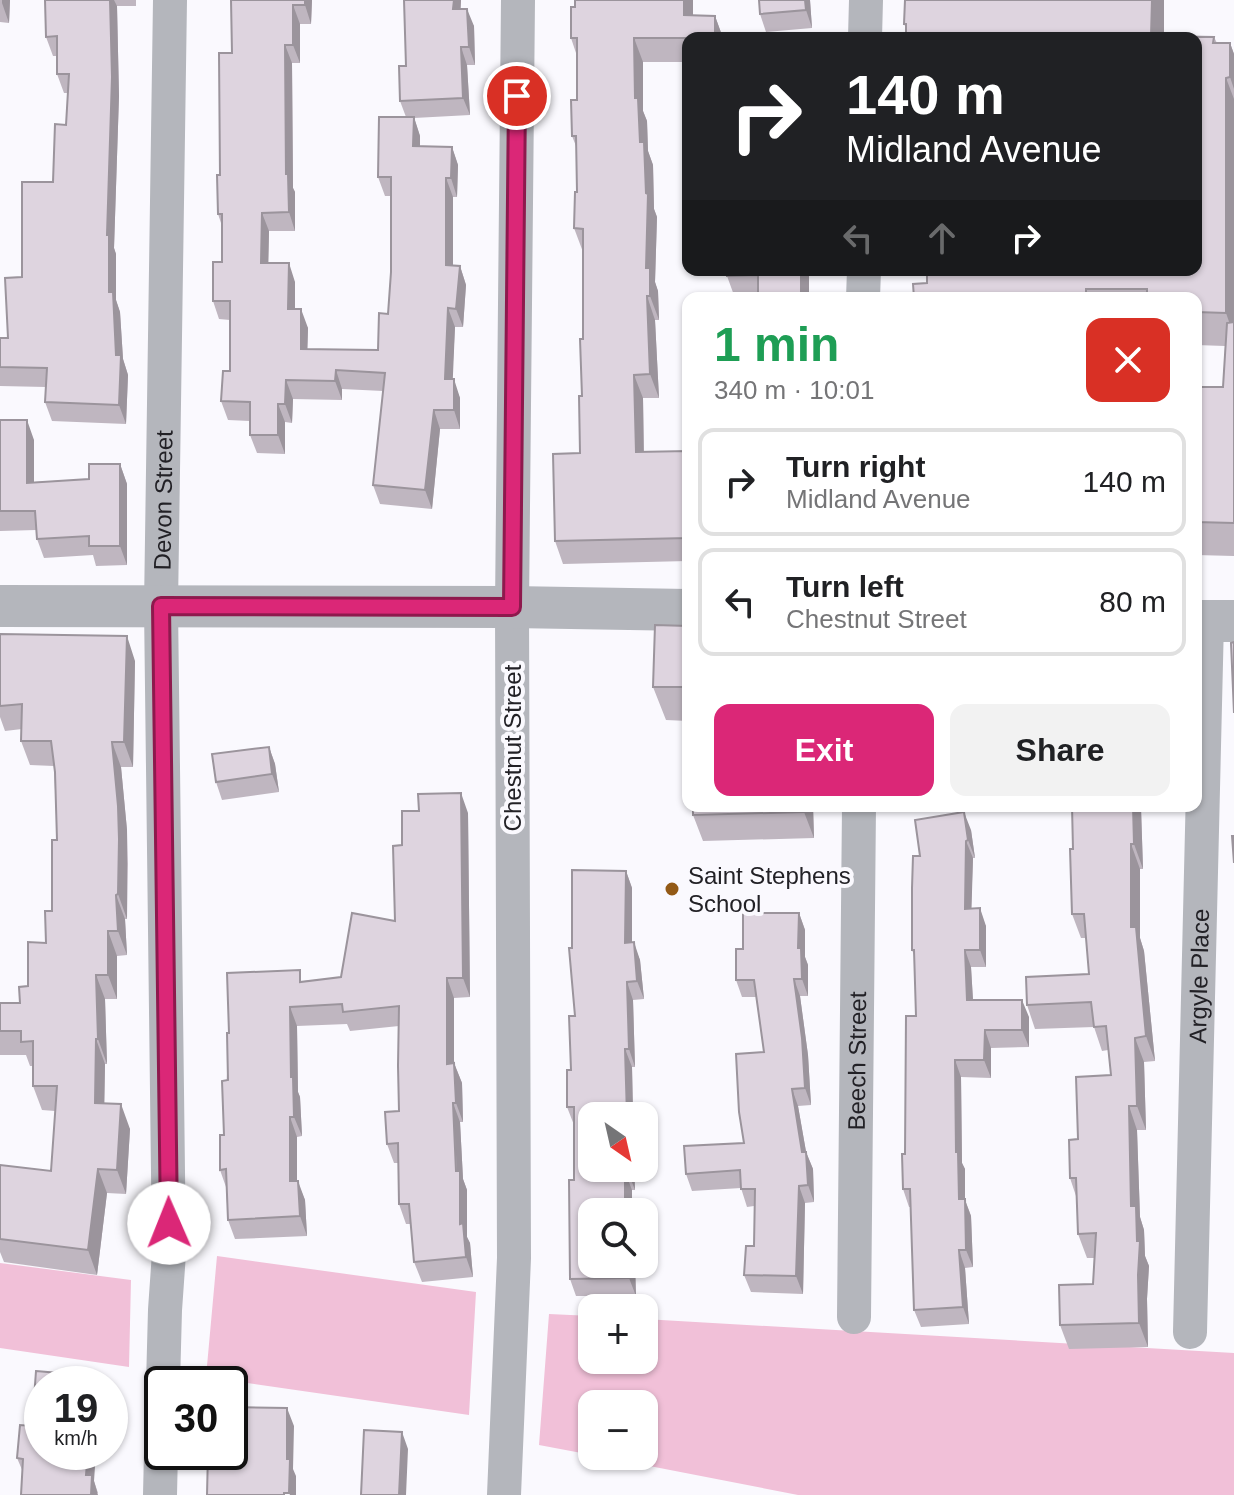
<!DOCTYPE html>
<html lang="en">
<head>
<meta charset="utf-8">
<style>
  body { margin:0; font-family:Arial,sans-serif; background:#f2f2f2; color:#202124; height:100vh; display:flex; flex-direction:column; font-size:30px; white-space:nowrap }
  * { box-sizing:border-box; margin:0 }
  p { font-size:26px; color:#757577 }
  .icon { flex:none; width:44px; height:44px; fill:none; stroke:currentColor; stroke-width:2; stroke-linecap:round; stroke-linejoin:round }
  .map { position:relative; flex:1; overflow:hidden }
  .sheet { position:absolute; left:682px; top:292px; width:520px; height:520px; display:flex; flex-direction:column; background:#fff; border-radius:16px; box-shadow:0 2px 6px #0004 }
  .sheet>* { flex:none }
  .hud { position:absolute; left:682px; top:32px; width:520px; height:244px; border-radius:16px; box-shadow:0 2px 6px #0004; background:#202124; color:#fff; overflow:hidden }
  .needle { width:52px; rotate:146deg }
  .fabs { position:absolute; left:578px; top:1102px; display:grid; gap:16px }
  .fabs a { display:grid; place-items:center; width:80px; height:80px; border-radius:16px; background:#fff; box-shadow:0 2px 6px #0004; font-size:40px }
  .speed { position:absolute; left:24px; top:1366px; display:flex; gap:16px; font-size:40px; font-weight:700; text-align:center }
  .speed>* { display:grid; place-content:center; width:104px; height:104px; border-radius:50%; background:#fff; box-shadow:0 2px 6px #0004; line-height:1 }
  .speed small { font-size:20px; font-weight:400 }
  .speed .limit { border:4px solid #111; border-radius:12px; background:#fff; color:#111 }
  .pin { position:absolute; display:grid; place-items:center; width:68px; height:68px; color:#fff; margin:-34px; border:4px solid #fff; border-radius:50%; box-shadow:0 2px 8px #0007 }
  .me { position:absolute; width:88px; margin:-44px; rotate:359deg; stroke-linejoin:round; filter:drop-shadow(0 0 6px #0008) }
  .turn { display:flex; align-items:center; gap:28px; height:168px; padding:0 32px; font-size:36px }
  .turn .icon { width:104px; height:104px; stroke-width:2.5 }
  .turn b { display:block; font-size:56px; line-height:68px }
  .lanes { display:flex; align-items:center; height:76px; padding:0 32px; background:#0003; justify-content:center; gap:40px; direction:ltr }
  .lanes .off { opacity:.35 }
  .round { display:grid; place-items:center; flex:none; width:84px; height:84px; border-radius:16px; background:#f2f2f2 }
  .head { display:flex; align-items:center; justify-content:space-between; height:136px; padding:0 32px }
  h1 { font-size:48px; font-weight:600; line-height:60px; color:#1e9e55 }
  .primary-button { display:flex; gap:16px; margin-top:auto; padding:16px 32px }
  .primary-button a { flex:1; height:92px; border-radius:16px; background:#db2777; color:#fff; font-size:32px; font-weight:600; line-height:92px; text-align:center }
  .primary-button a+a { background:#f2f2f2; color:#202124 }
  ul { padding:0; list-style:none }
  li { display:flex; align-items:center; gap:24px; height:108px; margin:0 16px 12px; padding:0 16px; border:4px solid #e0e0e0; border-radius:16px }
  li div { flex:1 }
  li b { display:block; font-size:30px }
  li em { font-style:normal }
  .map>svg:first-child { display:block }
  .green { fill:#f1c0d8 }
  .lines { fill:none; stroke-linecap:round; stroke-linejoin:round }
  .minor { stroke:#b4b6bc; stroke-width:34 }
  .tertiary { stroke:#b4b6bc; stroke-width:42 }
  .wall { fill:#bfb6c0 }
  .shaded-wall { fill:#9b949c }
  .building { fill:#ded4df; stroke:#9b949c; stroke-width:2 }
  .route-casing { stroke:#8e194d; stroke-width:20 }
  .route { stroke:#db2777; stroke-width:14 }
  .poi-dot { fill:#935a16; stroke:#faf9fe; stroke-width:3 }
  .labels { text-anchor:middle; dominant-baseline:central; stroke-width:8; stroke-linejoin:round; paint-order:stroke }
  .street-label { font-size:24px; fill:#222126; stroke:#faf9fe }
  .poi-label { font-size:24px; fill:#222126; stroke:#faf9fe; text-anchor:start }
</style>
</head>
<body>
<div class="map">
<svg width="1234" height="1495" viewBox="0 0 1234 1495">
  <rect width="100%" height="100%" fill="#faf9fe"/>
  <path class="green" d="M217 1256 476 1292 469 1415 206 1377Z
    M0 1263 131 1280 129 1367 0 1348Z
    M549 1314 592 1316V1360H644V1319L1234 1353V1495H798L598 1456H644V1404H592V1455L539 1445Z"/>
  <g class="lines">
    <g class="minor">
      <path d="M865 38 866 0"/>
      <path d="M863 298 864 270"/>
      <path id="s1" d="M854 1317 859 806"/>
      <path id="s2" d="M1190 1332 1207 621"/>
      <path id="s3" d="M163 1384 165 1310 169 1253 161 606 170 0"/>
      <path d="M160 1495 162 1409"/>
      <path d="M504 1495 514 1258 512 607 518 0"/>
    </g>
    <path class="tertiary" d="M0 606 512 607 688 610
      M1196 621H1234"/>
  </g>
  <path class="wall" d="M0 0H10L9 23 0 22Z
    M45 0H136V6H117L119 96 114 248 116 254V300L120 312 123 359 128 375 126 424 52 421 45 402 46 387 0 386V338H8L22 277 53 182 66 125 68 93H64L57 74V56H53L46 37Z
    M231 0H312L311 24H300V63H292L293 188 295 192V231H269L268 263 295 282V309L308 328 307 349 378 350 388 314 391 272V196H385L378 177 406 117 400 101 406 66 404 0H461L460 9 474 26 475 65H467L470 115 414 118 420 136V146L452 147 458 165 457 197H453V266H460L466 285 463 327H455L452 379 460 398V429H440L432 509 380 504 373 485 383 391 342 389V400L293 399 292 423 285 422V454L257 453 250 435V421L228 420 221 401 230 371V320L219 319 213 301 222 262V226L218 214 232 53Z
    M575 0H693V15L715 16 723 38H688V62H643V111L647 121 648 151 653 165 654 209 657 217 655 282 658 291 659 320H655L659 398H643L644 452 688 451V561L563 564 555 541 580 453 582 396 583 252 574 228 577 192 576 146 572 136 577 100V56L571 38 575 7Z
    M759 0H810L812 28 766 32 760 14Z
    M905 0H1164V36L1214 37 1217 43H1230L1234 54V556L1196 555V387H1223L1225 346 1196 345V298H914L913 284 927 283V270H1196V38H906V28L904 24Z
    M809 270V298H735L727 276Z
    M0 420 34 440V482L89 479 120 464 127 484V565L96 566 93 555 44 558 37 539 36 530 0 531Z
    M688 626V721L666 720 653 687Z
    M0 634 135 661 133 767H121L127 830 128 864 127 919H125L127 955 117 956V999H105L107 1064H105L104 1103 130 1129 126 1194 107 1193 97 1275 4 1262 0 1252V1165L51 1171 55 1111 42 1110 33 1086V1066H30L26 1055H0V1003H20L46 943 52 911 57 840 54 766 30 765 21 741 22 729 5 731 0 717Z
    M269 747 275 764 279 792 222 800 216 782Z
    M693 806H813L814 838 703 841 693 815Z
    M1072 806H1168L1169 807 1141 808 1143 869H1140V938L1144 951 1155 1061 1144 1062 1146 1130H1137L1140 1217 1144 1230 1145 1256 1149 1266 1147 1299 1148 1347 1069 1349 1060 1325 1093 1284 1094 1258H1087L1078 1234 1077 1199 1070 1178 1078 1139 1111 1075 1108 1050 1102 1051 1094 1027 1035 1029 1027 1005 1089 974 1086 938H1081L1072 914 1073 849Z
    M468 813 470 997 454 998V1063L462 1083 463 1122H460L463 1179 467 1190V1237L470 1243 473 1277 422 1282 414 1262 411 1224H406L399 1204 398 1163H394L387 1144 399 1111V1026L350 1031 347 1024 297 1026 298 1092 300 1097 302 1136 297 1137V1181L305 1200 307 1236 235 1239 228 1220 226 1187 220 1170 224 1135 229 1033 304 981 341 977 395 921 402 845Z
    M971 830 975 858H973L971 908 986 926V967H971L973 1000 1029 1017V1047L991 1048V1078L961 1077 962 1163 965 1169V1200L971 1216 973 1267 965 1268 969 1324 921 1327 914 1310 911 1207H909L903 1189 916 1016 914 955 912 950Z
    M626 871 632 888V942L640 960 644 999 633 1000 635 1067H632L635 1190H632V1212H592V1264H635L636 1296H576L570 1279 574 1180V1125L567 1107 575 1016 572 948Z
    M799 913 805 930V957L808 965V996H800L808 1055 811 1105 798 1106 806 1152 813 1169 814 1202 805 1203 803 1294 751 1292 744 1275 754 1246V1206L747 1207 741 1188 692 1191 686 1174 744 1143 764 1052 756 997H742L736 980 743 949Z
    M20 1425 94 1481 98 1493 23 1472 17 1458Z"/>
  <path class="shaded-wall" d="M2 0H10L9 23 2 3Z
    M110 0H114L117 6 119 96 114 248 116 254V300L120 312 123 359 128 375 126 424 119 405 116 355 109 292 107 235Z
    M305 0H312L311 24 305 5Z
    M454 0H461L460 27 453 9Z
    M684 0H693V38L684 15Z
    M805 0H810L812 28 806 10Z
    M1152 0H1164V38L1151 36Z
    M293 5 300 24V63L293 45Z
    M467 9 474 26 475 65 469 47Z
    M715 16 723 38H715Z
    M634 38 643 62V111L647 121 648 151 653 165 654 209 657 217 655 282 658 291 659 320 650 296 646 268V193L635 98Z
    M1230 43 1234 54V89L1230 77Z
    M285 45 292 63 293 188 295 192V231L289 212 286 174Z
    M461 47 467 65 470 115 463 98Z
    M1226 78 1234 99V336L1226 313Z
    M414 117 420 136V165L413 146Z
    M452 147 458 165 457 197 451 178Z
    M446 178 453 197V284L446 265Z
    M262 213 269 231 268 281 261 263Z
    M289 263 295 282V328L288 309Z
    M460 266 466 285 463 327 456 309Z
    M801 270H809V298H801Z
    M647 296 655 320 659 398 650 374Z
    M448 308 455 327 452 398 445 379Z
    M301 309 308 328 307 368 301 349Z
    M336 370 342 389V400L335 381Z
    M634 375 643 398 644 476 636 452Z
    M454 379 460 398V429L454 410Z
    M286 380 293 399 292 423 285 404Z
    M278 404 285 422V454L278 435Z
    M434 410 440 429 432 509 425 490Z
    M27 420 34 440V502L27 483Z
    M120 464 127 484V565L120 546Z
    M127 636 135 661 133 767 124 742Z
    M112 742 121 767 127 830V919L118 894Z
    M269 747 275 764 279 792 272 774Z
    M461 793 468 813 470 997 463 978Z
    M804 806H813L814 838 804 812Z
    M1133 806H1140L1141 808 1143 869 1134 844Z
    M964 812 971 830 975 858 968 840Z
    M966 841 973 858 971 926 965 909Z
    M1131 844 1140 869V938L1144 951 1155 1061 1146 1036 1131 927Z
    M626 871 632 888V960L625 943Z
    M116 895 125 919 127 955 118 931Z
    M980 908 986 926V967L980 950Z
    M799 913 805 930V957L808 965V996L802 979 798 948Z
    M108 931 117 956V999L108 975Z
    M634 942 640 960 644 999 637 981Z
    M965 950 971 967 974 1017 967 1000Z
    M96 975 105 999 107 1064 98 1039Z
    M447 978 454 998V1083L447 1064Z
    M794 979 800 996 808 1055 811 1105 805 1088Z
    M627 982 633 1000 635 1067 629 1049Z
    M1022 1000 1029 1017V1047L1022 1030Z
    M290 1007 297 1026 298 1092 300 1097 302 1136 294 1117 291 1077Z
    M985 1030 991 1048V1078L984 1060Z
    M1135 1038 1144 1062 1146 1130 1137 1106Z
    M96 1039 105 1064 104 1127 95 1103Z
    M625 1049 632 1067 633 1116H627Z
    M955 1060 961 1077 962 1163 965 1169V1200L971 1216 973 1267 966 1250 959 1199 956 1152Z
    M454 1063 462 1083 463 1122 456 1103Z
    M792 1089 798 1106 807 1157 806 1152 813 1169 814 1202 808 1185Z
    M453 1103 460 1122 463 1179 467 1190V1237L470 1243 473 1277 466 1257 460 1224Z
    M121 1104 130 1129 126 1194 117 1170Z
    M1129 1106 1137 1130 1140 1217 1144 1230 1145 1256 1149 1266 1147 1299 1148 1347 1139 1323 1137 1241 1131 1206Z
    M290 1117 297 1137V1200L290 1181Z
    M628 1168H634L635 1190 628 1172Z
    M98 1169 107 1193 97 1275 88 1250Z
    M625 1172 632 1190V1212H625Z
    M298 1181 305 1200 307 1236 300 1216Z
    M799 1186 805 1203 803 1294 796 1276Z
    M959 1250 965 1268 969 1324 963 1307Z
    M629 1264H635L636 1296 629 1278Z
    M287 1408 294 1426 293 1469 296 1476V1495H290L289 1493 287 1459Z
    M402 1432 408 1449 406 1495H399Z
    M88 1452H96L94 1481 98 1495H91L86 1475Z"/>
  <path class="building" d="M45 0H110L112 77 107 235H109V292H113L116 355H121L119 405 45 402 47 368 0 367V338H8L5 278 22 277V182H53L55 124 66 125 69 74H57V36L46 37Z
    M231 0H305V5H293V45H285L286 174H288L289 212 262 213 261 263H289L288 309H301V349L378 350 379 313 388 314 391 272V177H378L379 117H414L413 146 452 147 451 178H446V265L460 266 456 309 448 308 445 379H454V410H434L425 490 373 485 385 373 336 370 335 381 286 380 285 404H278V435H250V402L221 401 223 371H230V301H213V262H222V214H218L217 175H220L219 53H232Z
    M404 0H454L453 9H467L469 47H461L463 98 400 101 399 66H406Z
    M575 0H684V15L715 16V38H688V41H685V38H634L635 98H638L640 142H644L646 193 648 194 646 268H650V296H647L650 374 634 375 636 452 688 451V538L555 541 553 454 580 453 579 396H582L580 339H583V229L574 228 575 192H577L576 136H572L571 100H577V38H571V7H575Z
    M759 0H805L806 10 760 14Z
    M905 0H1152L1151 36 1214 37 1213 43H1230V77L1226 78V313L1196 312V298H1147V289H1086V298H914L913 284 927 283V270H1196V38H906V24H904Z
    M727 270H801V298H758V275L727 276Z
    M1234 322V523L1196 522V387H1223L1227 323Z
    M0 420H27V483L89 479V464H120V546H89V536L37 539 35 511H0Z
    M655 625 688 626V703H687V687H653Z
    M0 634 127 636 124 742H112L118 806 119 839 118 894 116 895 118 931H108V975H96L98 1039H96L95 1103 121 1104 117 1170 98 1169 88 1250 0 1239V1165L51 1171 57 1086H33V1041L21 1042V1031H0V1003H20L19 987 28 986V942L46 943 45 911H52V840H57L55 772 51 741H21L22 704 0 706Z
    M1234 642V713L1231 643Z
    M269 747 272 774 216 782 212 754Z
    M461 793 463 978H447V1064L454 1063 456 1103H453L456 1171H460V1224L463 1223 466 1257 414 1262 409 1204H399L398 1143 387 1144 385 1112 399 1111 398 1066 399 1006 343 1012 342 1004 290 1007 291 1077H293L294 1117H290V1181H298L300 1216 228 1220 226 1169 220 1170V1135H224L222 1081 228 1080 227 1033H229L227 973 300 970V982L341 977 352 913 395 921 393 846 402 845V811H419L418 794Z
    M693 806H804V812L693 815Z
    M1072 806H1133L1134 844H1131V927H1136L1146 1036 1135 1038 1137 1106H1129L1131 1206H1136L1137 1241H1140L1138 1275 1139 1323 1060 1325 1059 1285 1093 1284 1096 1233 1078 1234 1076 1178H1070L1069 1140 1078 1139 1076 1077 1111 1075 1106 1026 1094 1027 1091 1002 1027 1005 1026 977 1089 974 1084 914H1072L1070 849H1073Z
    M964 812 968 840 966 841 965 909 980 908V950H965L967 1000H1022V1030H985L984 1060H955L956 1152H958L959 1199H965L966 1250H959L963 1307 914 1310 910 1189H903L902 1154H905L906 1016H916L914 950H912V888L913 856H920L915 820Z
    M1232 836H1234V863Z
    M572 870 626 871 625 943 634 942 637 981 627 982 629 1049H625L627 1116H592V1168H628V1172H625V1212H592V1264H629V1278L570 1279 569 1180H574V1107H567V1070H571L569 1016H575L569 948H572Z
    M743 913H799L798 948H801L802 979H794L802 1038 805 1088 792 1089 802 1152H806L808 1185 799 1186 796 1276 744 1275 746 1246H754L755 1189H741L740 1170 686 1174 684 1146 744 1143 739 1112 736 1054 764 1052 754 980H736V949H743Z
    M36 1371 94 1376V1384H42V1452H88L86 1475H92L91 1495H21L23 1459 17 1458 20 1425 32 1426Z
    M230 1407 287 1408V1459H290L289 1493H284V1495H207L208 1452H230Z
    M364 1430 402 1432 399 1495H361Z"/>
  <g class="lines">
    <defs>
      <path id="route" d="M169 1223 161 606 512 607 517 96"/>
    </defs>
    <use href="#route" class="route-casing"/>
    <use href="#route" class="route"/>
  </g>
  <circle class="poi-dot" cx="672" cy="889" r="8"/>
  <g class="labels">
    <g class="street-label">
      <text stroke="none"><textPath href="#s3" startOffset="884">Devon Street</textPath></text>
      <text transform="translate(512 748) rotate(-90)">Chestnut Street</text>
      <text stroke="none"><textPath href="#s2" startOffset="356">Argyle Place</textPath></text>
      <text stroke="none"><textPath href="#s1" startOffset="256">Beech Street</textPath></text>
    </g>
    <g class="poi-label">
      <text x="688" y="875">Saint Stephens<tspan x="688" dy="28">School</tspan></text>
    </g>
  </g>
</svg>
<div class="fabs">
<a><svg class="needle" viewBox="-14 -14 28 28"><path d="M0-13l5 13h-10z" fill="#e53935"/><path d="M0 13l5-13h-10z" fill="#757577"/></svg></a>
<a><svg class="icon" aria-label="search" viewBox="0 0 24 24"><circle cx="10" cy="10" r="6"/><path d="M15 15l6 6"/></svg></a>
<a>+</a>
<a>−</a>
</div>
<div class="speed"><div>19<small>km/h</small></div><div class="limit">30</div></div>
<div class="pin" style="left:517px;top:96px;background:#d93025"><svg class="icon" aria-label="arrive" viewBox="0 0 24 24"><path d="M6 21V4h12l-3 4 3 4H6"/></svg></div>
<svg class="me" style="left:169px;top:1223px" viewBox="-20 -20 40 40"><circle r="19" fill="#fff"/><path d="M0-13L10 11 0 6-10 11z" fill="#db2777"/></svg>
<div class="hud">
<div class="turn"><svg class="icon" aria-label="right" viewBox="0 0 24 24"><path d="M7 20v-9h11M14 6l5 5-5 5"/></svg><div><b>140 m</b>Midland Avenue</div></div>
<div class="lanes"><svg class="icon off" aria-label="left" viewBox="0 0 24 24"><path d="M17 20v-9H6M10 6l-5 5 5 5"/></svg><svg class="icon off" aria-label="ahead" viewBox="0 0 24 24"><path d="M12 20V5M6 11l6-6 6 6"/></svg><svg class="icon" aria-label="right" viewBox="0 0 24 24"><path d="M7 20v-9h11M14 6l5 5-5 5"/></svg></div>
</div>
<section class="sheet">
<div class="head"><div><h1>1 min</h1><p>340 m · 10:01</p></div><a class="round" style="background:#d93025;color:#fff"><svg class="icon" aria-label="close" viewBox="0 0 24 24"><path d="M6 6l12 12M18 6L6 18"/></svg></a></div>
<ul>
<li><svg class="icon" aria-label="right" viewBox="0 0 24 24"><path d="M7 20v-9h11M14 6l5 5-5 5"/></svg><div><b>Turn right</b><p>Midland Avenue</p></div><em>140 m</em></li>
<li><svg class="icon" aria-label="left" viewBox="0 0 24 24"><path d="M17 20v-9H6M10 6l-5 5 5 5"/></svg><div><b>Turn left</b><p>Chestnut Street</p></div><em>80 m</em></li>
</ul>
<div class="primary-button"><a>Exit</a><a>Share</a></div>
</section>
</div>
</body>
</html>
